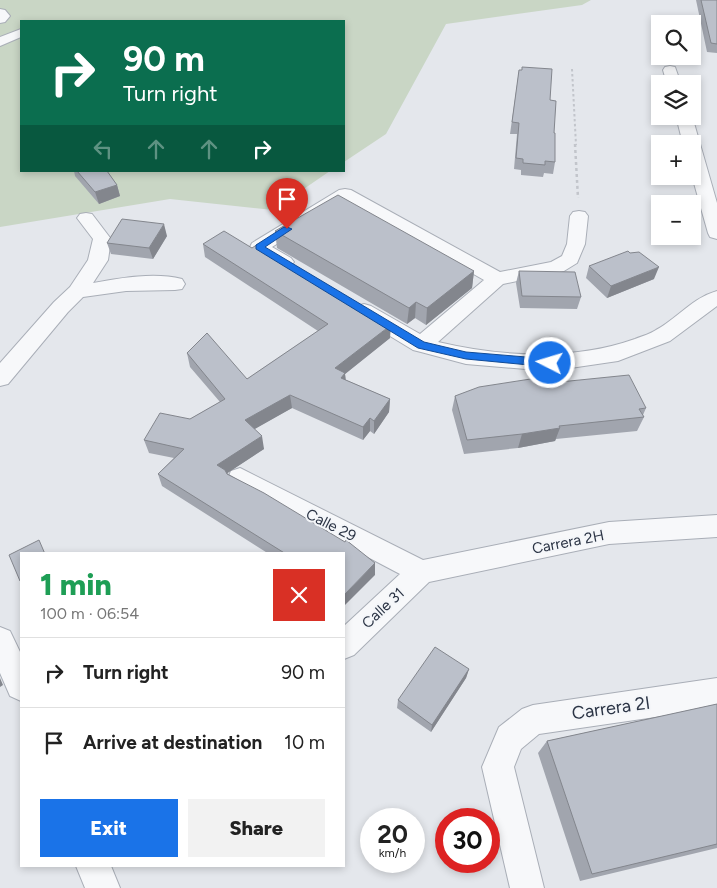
<!DOCTYPE html>
<html lang="en">
<head>
<meta charset="utf-8">
<style>
  body { margin:0; font-family:Figtree,sans-serif; background:#f2f2f2; color:#222; height:100vh; display:flex; flex-direction:column; font-size:19px; white-space:nowrap }
  * { box-sizing:border-box; margin:0 }
  p { font-size:16px; color:#767676 }
  .icon { flex:none; width:28px; height:28px; fill:none; stroke:currentColor; stroke-width:2; stroke-linecap:round; stroke-linejoin:round }
  .map { position:relative; flex:1; overflow:hidden }
  .drawer { position:absolute; left:20px; top:552px; width:325px; height:315px; display:flex; flex-direction:column; background:#fff; border-radius:0px; box-shadow:0 2px 8px #0003 }
  .drawer>* { flex:none }
  .top-card { position:absolute; left:20px; top:20px; width:325px; height:152px; border-radius:0px; box-shadow:0 2px 8px #0003; background:#0b6e4f; color:#fff; overflow:hidden }
  .fabs { position:absolute; left:651px; top:15px; display:grid; gap:10px }
  .fabs a { display:grid; place-items:center; width:50px; height:50px; border-radius:0px; background:#fff; box-shadow:0 2px 8px #0003; font-size:25px }
  .speed { position:absolute; left:360px; top:808px; display:flex; gap:10px; font-size:25px; font-weight:700; text-align:center }
  .speed>* { display:grid; place-content:center; width:65px; height:65px; border-radius:50%; background:#fff; box-shadow:0 2px 8px #0003; line-height:1 }
  .speed small { font-size:12px; font-weight:400 }
  .speed .limit { border:8px solid #d22; background:#fff; color:#111 }
  .pin { position:absolute; display:grid; place-items:center; width:42px; height:42px; color:#fff; margin:-51px -21px; border-radius:50% 50% 50% 0; rotate:-45deg; box-shadow:0 0 5px #0007 }
  .pin .icon { rotate:45deg }
  .me { position:absolute; width:55px; margin:-28px; rotate:275deg; stroke-linejoin:round; filter:drop-shadow(0 0 4px #0008) }
  .turn { display:flex; align-items:center; gap:18px; height:105px; padding:0 20px; font-size:22px }
  .turn .icon { width:65px; height:65px; stroke-width:2.5 }
  .turn b { display:block; font-size:35px; line-height:42px }
  .lanes { display:flex; align-items:center; height:48px; padding:0 20px; background:#0003; justify-content:center; gap:25px; direction:ltr }
  .lanes .off { opacity:.35 }
  .round { display:grid; place-items:center; flex:none; width:52px; height:52px; border-radius:0px; background:#f2f2f2 }
  .summary { display:flex; align-items:center; justify-content:space-between; height:85px; padding:0 20px }
  h1 { font-size:30px; font-weight:800; line-height:38px; color:#1e9e55 }
  .primary-button { display:flex; gap:10px; margin-top:auto; padding:10px 20px }
  .primary-button a { flex:1; height:58px; border-radius:0px; background:#1a73e8; color:#fff; font-size:20px; font-weight:800; line-height:58px; text-align:center }
  .primary-button a+a { background:#f2f2f2; color:#222 }
  ul { padding:0; list-style:none }
  li { display:flex; align-items:center; gap:15px; height:70px; padding:0 20px; border-top:1px solid #e0e0e0 }
  li div { flex:1 }
  li b { display:block; font-size:19px }
  li em { font-style:normal }
  .map>svg:first-child { display:block }
  .green { fill:#c9d6c5 }
  .lines { fill:none; stroke-linecap:round; stroke-linejoin:round }
  .street-casing { stroke:#a9aeb7; stroke-width:2 }
  .path-far1 { stroke:#c2c5cb; stroke-width:2; stroke-dasharray:2.5 2.5; stroke-linecap:butt }
  .path { stroke:#c2c5cb; stroke-width:2.5; stroke-dasharray:3 3; stroke-linecap:butt }
  .street { fill:#f7f8fa; fill-rule:evenodd }
  .wall { fill:#a1a5ae }
  .shaded-wall { fill:#83868d }
  .building { fill:#bbc0ca; stroke:#83868d }
  .route { fill:#1a73e8; stroke:#114b97 }
  .labels { text-anchor:middle; dominant-baseline:central; stroke-width:4; stroke-linejoin:round; paint-order:stroke }
  .street-label { font-size:15px; fill:#2b3445; stroke:#f4f6f9 }
  .near-street-label { font-size:18px; fill:#2b3445; stroke:#f4f6f9 }
</style>
</head>
<body>
<div class="map">
<svg width="717" height="888" viewBox="0 0 717 888">
  <rect width="100%" height="100%" fill="#e4e7ec"/>
  <path class="green" d="M0 0H591L582 5 446 24 386 134 344 162V21H21V171H330L273 210 170 199 0 227Z"/>
  <g class="lines">
    <defs>
      <path id="street" d="M0 9 5 10 10 16 5 22 0 23Z
        M21 29V37L0 46V37Z
        M670 66 675 67 681 84H667L663 70 665 67Z
        M676 116H692L717 203V239L710 237 708 233 692 176V144H683Z
        M345 189 351 190 500 272 551 262 562 256 567 244 570 216 573 212 579 211 585 212 588 216 585 244 577 263 564 271 503 284 438 342C501 357 573 361 635 339 642 336 650 334 656 330 678 318 692 298 717 291V306L670 341 618 361 550 371 466 364 421 352 413 350 357 316 354 311 357 306 364 304 371 306 420 334 484 280 345 201 272 247 291 258 294 262 291 266C278 270 257 258 250 247L252 243 339 190Z
        M86 213 92 214 111 239 108 260 93 283C121 278 154 272 182 279L185 284 182 289 175 290 126 291 83 297 68 312 8 384 0 386V363L54 302 70 287 88 260 93 239 77 218 80 214Z
        M240 468 423 560 609 522 717 515V537L609 544 429 582 354 655 344 659V626L400 574 231 485 228 478 231 471Z
        M0 627 10 631 21 654V701L10 696 0 673Z
        M717 678V708L539 734 521 749 514 767 544 888H510L482 767 499 727 522 709 533 705Z
        M76 866H111L120 888H85Z"/>
    </defs>
    <use href="#street" class="street-casing"/>
    <path class="path-far1" d="M572 69 576 145"/>
    <path class="path" d="M575 144 578 198"/>
    <use href="#street" class="street"/>
  </g>
  <path class="wall" d="M696 0H717V53L707 52Z
    M519 70 554 133 555 162 553 174 544 173 543 177 521 175V170L514 169 517 134H510Z
    M74 171H107L117 185 120 196 99 204 75 176Z
    M275 231 474 271 472 288 426 325 415 318 407 324 277 248Z
    M167 236 153 259 111 254 107 243Z
    M203 244 390 338 345 374 346 380 390 399 389 412 374 434 370 431 363 440 292 408 254 429 264 449 227 473 375 563V575L344 554H269L162 486 158 474 174 458 149 453 144 440 190 419 220 402 190 367 187 353 247 379 318 331 205 257Z
    M630 253 654 279 607 298 586 278 589 266Z
    M519 271 581 297 577 309 520 308 516 283Z
    M540 384 646 408 643 415 644 417 637 431 556 439 555 441 518 448 464 454 452 410 455 396Z
    M469 669 466 678 431 732 397 708 398 700Z
    M717 704V848L580 881 538 753 547 741Z"/>
  <path class="shaded-wall" d="M117 185 120 196 99 204 95 192Z
    M164 224 167 236 153 259 149 248Z
    M659 267 654 279 607 298 611 286Z
    M474 271 472 288 426 325 427 308Z
    M416 302 415 318 407 324 409 308Z
    M391 325 390 338 345 374 346 386 335 368Z
    M290 395 292 408 248 433 245 420Z
    M390 399 389 412 374 434V421Z
    M370 418V431L363 440V427Z
    M560 428 555 441 518 448 522 434Z
    M262 436 264 449 220 478 217 465Z
    M375 563V575L344 606V595Z
    M469 669 466 678 431 732 432 725Z
    M0 678 3 685 0 687Z"/>
  <path class="building" d="M701 0H717V44L711 43Z
    M522 67 552 69 550 100 556 101 554 133H555V162L545 161V165L523 163V159L516 158 519 123 512 122 519 70H522Z
    M77 171H107L117 185 95 192Z
    M338 195 474 271 427 308 416 302 409 308 275 231Z
    M122 219 164 224 149 248 107 243Z
    M224 231 252 248 258 244 391 325 335 368 345 373 341 378 390 399 374 421 370 418 363 427 290 395 245 420 262 436 217 465 225 470 227 474 264 493 345 542 346 540 375 563 344 595V554H286L158 474 184 449 144 440 160 413 190 419 225 399 187 353 207 333 247 379 328 324 203 244Z
    M628 251 630 253 639 252 659 267 611 286 589 266Z
    M519 271 575 272 581 297 522 296Z
    M629 375 646 408 639 409 644 417 559 426 560 428 522 434 467 440 455 396 479 387 537 378 540 384Z
    M39 540 45 554H21V580L20 581 9 555Z
    M435 647 469 669 432 725 398 700Z
    M717 704V844L592 874 547 741Z"/>
  <path class="route" d="M284 227H287L292 229 265 247 424 342 466 352 550 359 555 363 550 367 466 359 418 348 256 249V245Z"/>
  <g class="labels">
    <g class="street-label">
      <text transform="translate(331 525) rotate(27)">Calle 29</text>
      <text transform="translate(568 542) rotate(-11)">Carrera 2H</text>
      <text transform="translate(383 608) rotate(-43)">Calle 31</text>
    </g>
    <g class="near-street-label">
      <text transform="translate(611 708) rotate(-8)">Carrera 2I</text>
    </g>
  </g>
</svg>
<div class="fabs">
<a><svg class="icon" aria-label="search" viewBox="0 0 24 24"><circle cx="10" cy="10" r="6"/><path d="M15 15l6 6"/></svg></a>
<a><svg class="icon" aria-label="layers" viewBox="0 0 24 24"><path d="M12 4l9 5-9 5-9-5zM3 14l9 5 9-5"/></svg></a>
<a>+</a>
<a>−</a>
</div>
<div class="speed"><div>20<small>km/h</small></div><div class="limit">30</div></div>
<div class="pin" style="left:287px;top:229px;background:#d93025"><svg class="icon" aria-label="arrive" viewBox="0 0 24 24"><path d="M6 21V4h12l-3 4 3 4H6"/></svg></div>
<svg class="me" style="left:550px;top:363px" viewBox="-20 -20 40 40"><circle r="17" fill="#1a73e8" stroke="#fff" stroke-width="3"/><path d="M0-11L8 9 0 5-8 9z" fill="#fff"/></svg>
<div class="top-card">
<div class="turn"><svg class="icon" aria-label="right" viewBox="0 0 24 24"><path d="M7 20v-9h11M14 6l5 5-5 5"/></svg><div><b>90 m</b>Turn right</div></div>
<div class="lanes"><svg class="icon off" aria-label="left" viewBox="0 0 24 24"><path d="M17 20v-9H6M10 6l-5 5 5 5"/></svg><svg class="icon off" aria-label="ahead" viewBox="0 0 24 24"><path d="M12 20V5M6 11l6-6 6 6"/></svg><svg class="icon off" aria-label="ahead" viewBox="0 0 24 24"><path d="M12 20V5M6 11l6-6 6 6"/></svg><svg class="icon" aria-label="right" viewBox="0 0 24 24"><path d="M7 20v-9h11M14 6l5 5-5 5"/></svg></div>
</div>
<section class="drawer">
<div class="summary"><div><h1>1 min</h1><p>100 m · 06:54</p></div><a class="round" style="background:#d93025;color:#fff"><svg class="icon" aria-label="close" viewBox="0 0 24 24"><path d="M6 6l12 12M18 6L6 18"/></svg></a></div>
<ul>
<li><svg class="icon" aria-label="right" viewBox="0 0 24 24"><path d="M7 20v-9h11M14 6l5 5-5 5"/></svg><div><b>Turn right</b></div><em>90 m</em></li>
<li><svg class="icon" aria-label="arrive" viewBox="0 0 24 24"><path d="M6 21V4h12l-3 4 3 4H6"/></svg><div><b>Arrive at destination</b></div><em>10 m</em></li>
</ul>
<div class="primary-button"><a>Exit</a><a>Share</a></div>
</section>
</div>
</body>
</html>
